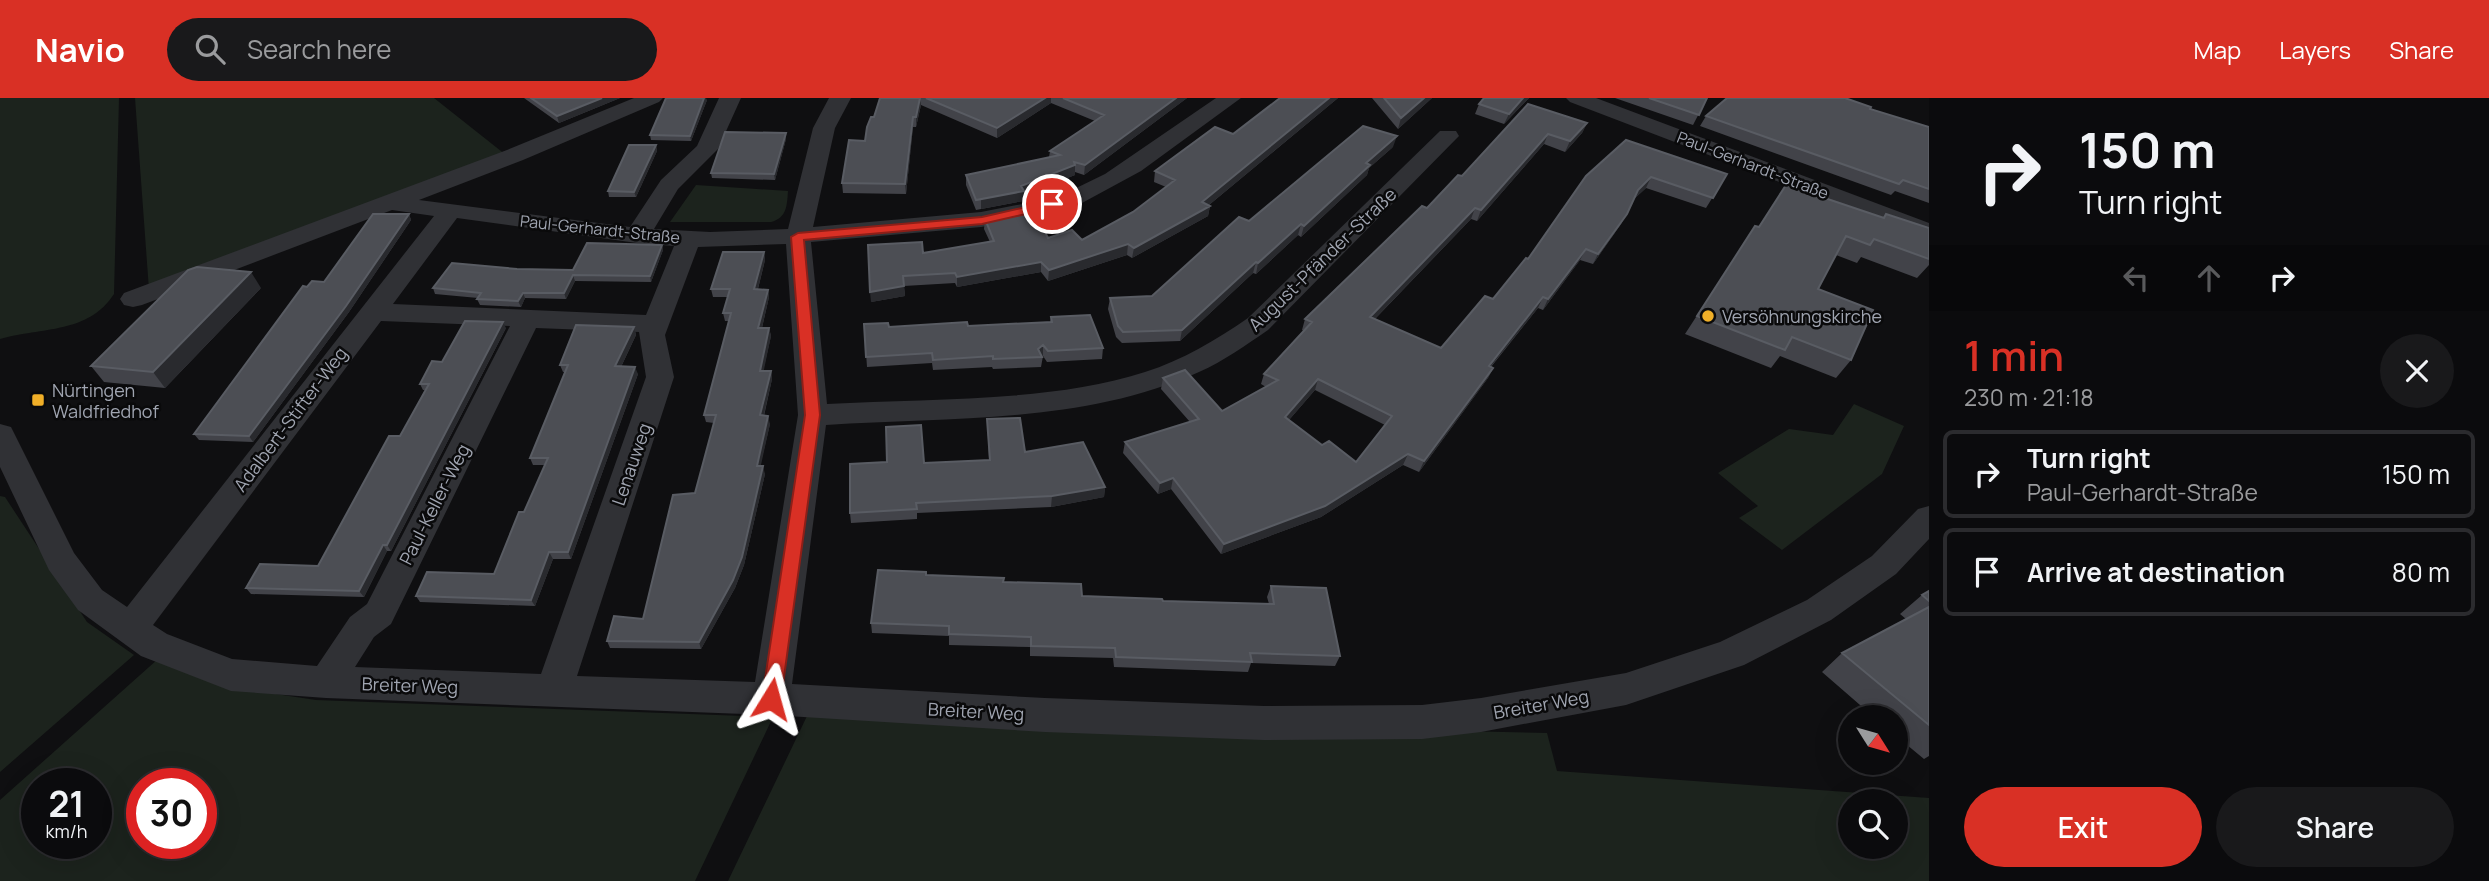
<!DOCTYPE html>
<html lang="en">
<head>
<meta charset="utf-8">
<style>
  body { margin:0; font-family:Manrope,sans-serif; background:#19191b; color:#f1f3f6; height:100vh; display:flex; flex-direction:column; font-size:26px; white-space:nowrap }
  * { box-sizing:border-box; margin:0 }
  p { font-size:23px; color:#9a9b9d }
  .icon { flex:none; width:38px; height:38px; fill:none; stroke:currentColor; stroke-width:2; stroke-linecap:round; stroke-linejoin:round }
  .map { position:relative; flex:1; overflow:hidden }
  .details { display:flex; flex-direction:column; background:#0b0b0d; width:560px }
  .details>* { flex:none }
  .top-card { background:#0b0b0d; color:#f1f3f6; overflow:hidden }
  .needle { width:46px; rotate:127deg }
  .buttons { position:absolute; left:1838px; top:607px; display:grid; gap:14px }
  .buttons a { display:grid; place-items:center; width:70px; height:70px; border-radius:50%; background:#0b0b0d; box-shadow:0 7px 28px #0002,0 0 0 2px #2b2b2e; font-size:35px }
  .speed { position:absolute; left:21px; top:670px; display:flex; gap:14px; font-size:35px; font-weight:700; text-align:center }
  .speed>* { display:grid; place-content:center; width:91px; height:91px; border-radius:50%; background:#0b0b0d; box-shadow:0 7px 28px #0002,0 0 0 2px #2b2b2e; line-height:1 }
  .speed small { font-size:18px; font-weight:400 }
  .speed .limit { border:10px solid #d22; background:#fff; color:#111 }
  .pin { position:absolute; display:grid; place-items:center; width:60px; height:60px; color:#fff; margin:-30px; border:4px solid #fff; border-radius:50%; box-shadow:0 2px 7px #0007 }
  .me { position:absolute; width:77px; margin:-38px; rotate:8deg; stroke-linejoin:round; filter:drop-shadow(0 0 5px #0008) }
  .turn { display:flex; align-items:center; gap:24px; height:147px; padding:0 35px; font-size:32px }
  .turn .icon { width:91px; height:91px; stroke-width:2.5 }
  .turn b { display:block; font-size:49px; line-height:60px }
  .lanes { display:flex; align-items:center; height:66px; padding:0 35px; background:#0003; justify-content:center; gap:35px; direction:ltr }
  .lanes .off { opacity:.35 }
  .round { display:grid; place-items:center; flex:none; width:74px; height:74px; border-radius:37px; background:#19191b }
  .summary { display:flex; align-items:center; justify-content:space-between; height:119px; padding:0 35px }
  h1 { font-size:42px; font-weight:600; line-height:52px; color:#d93025 }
  .action { display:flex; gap:14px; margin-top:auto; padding:14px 35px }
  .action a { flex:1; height:80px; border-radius:42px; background:#d93025; color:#fff; font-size:28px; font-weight:600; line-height:80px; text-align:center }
  .action a+a { background:#19191b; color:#f1f3f6 }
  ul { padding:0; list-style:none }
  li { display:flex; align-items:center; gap:21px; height:88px; margin:0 14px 10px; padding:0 21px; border:4px solid #2b2b2e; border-radius:10px }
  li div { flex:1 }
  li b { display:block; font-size:26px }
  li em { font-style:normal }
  header { display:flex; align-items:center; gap:42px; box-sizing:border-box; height:98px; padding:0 35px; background:#d93025; color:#fff }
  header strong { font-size:33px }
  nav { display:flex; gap:38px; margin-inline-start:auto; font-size:24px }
  .search { width:490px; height:63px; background:#19191b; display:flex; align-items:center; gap:18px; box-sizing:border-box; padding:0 24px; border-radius:38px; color:#9a9b9d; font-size:26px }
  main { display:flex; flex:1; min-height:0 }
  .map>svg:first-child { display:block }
  .green { fill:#1c231d; fill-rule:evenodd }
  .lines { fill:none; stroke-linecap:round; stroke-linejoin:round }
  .minor { fill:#303135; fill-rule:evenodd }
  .wall { fill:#424349; fill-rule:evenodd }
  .shaded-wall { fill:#292a2e }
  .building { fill:#4c4e54; stroke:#595c63; stroke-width:2; fill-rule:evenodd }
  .route { fill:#d93025; stroke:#8d1f18; stroke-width:2 }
  .poi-dot { fill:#f0af28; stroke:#0a0a0b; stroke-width:2.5 }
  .labels { text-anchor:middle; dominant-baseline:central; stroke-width:5; stroke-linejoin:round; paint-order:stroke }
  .far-street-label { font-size:16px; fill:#a0a5b1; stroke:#0a0a0b }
  .street-label { font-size:18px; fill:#a0a5b1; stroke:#0a0a0b }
  .poi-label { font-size:18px; fill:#a0a5b1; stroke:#0a0a0b; text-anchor:start }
</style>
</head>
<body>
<header>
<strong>Navio</strong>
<div class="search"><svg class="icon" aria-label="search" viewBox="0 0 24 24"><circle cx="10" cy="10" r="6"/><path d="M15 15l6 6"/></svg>Search here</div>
<nav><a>Map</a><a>Layers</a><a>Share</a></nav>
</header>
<main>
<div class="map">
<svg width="1929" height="783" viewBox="0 0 1929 783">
  <rect width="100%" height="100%" fill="#0f0f11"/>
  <path class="green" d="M0 0H119L114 196C88 236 42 229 0 241Z
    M135 0H434L506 57 149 192Z
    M696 87 788 93C787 107 787 120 771 124H670Z
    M1854 306 1904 328 1882 376 1782 452 1739 420 1758 408 1718 375 1789 331 1833 337Z
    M0 398 5 399 87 524 134 557 0 674Z
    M158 561 221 588 316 602 773 619 695 783H0V702ZM37 686H96V746H37ZM142 686H201V746H142Z
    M807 618 1547 635 1557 673 1929 700V783H728ZM1850 704H1895V749H1850Z"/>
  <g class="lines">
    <path class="minor" d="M634 0H663L659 4 523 62 419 102 630 129 661 82 697 48 719 0H741L718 51 678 91 654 131 710 134 788 131 813 30 829 0H851L835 30 813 129 981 114 1043 102 1066 95 1105 76 1216 0H1241L1141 73 1082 105 1028 121 981 129 811 144 827 306C927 300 1049 305 1145 274 1183 262 1216 242 1248 220L1440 33H1456L1459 38 1268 232C1246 247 1224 263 1199 274 1084 326 950 319 826 327L792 586 1045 600 1264 608 1422 607 1481 600 1626 575 1720 544 1807 502 1872 458 1918 411 1929 408V441L1896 476 1831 522 1744 567 1626 607 1481 634 1422 641 1264 642 1045 634 771 617 326 600 231 593 141 558 78 512 49 472 0 369V326L11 329 74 455 102 492 127 509 434 118 392 112 142 207 133 209 124 207 120 201 124 195 507 52ZM457 120 637 145 674 148 646 217 393 206ZM786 146 798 317 755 584 577 578 674 279 665 237 698 149ZM381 223 510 228 367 506 350 519 317 568 232 561 167 536 153 527ZM536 230 639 234 646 279 541 576 355 569 374 539 391 526Z
      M1566 0H1596L1929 125V141L1570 4Z"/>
  </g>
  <path class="wall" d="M524 0H620L559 25Z
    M880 0H1187L1084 77 1075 74V77L1024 97 1023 103 976 112 966 87V77L1049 59 1050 53 1095 23 1051 5 997 40 921 7 916 29H913L906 96 843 95 842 85 865 43Z
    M1280 0H1338L1209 107 1210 108 1208 118 1132 160 1127 157 1048 183 1041 174 957 189 955 185 904 188 905 198 871 204 923 155 990 144 984 131 985 121 1048 140 1082 142 1133 114 1166 89 1154 84 1155 73 1233 36Z
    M1372 0H1432L1398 31Z
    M1484 0H1529L1504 26 1475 16 1479 6Z
    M1615 0H1707L1693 27Z
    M707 2 691 43 651 42 650 37Z
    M1528 6 1587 25 1582 35 1565 54 1544 46 1477 123 1471 121 1375 221 1441 250 1493 201 1528 161 1586 78 1727 76 1706 110 1646 90 1634 101 1621 126 1593 166 1580 162 1543 212 1538 210 1491 269 1493 270 1488 280 1419 374 1403 367 1321 419 1221 456 1171 391 1158 396 1123 355 1125 344 1190 324 1161 291 1163 280 1222 313 1266 289 1261 286 1264 276 1304 233 1302 232 1305 221 1462 78ZM1315 292 1385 327 1356 364 1322 347 1289 322Z
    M1870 11 1929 29V105L1895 93 1891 97 1700 28 1706 18Z
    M786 35V41L775 82 712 80 711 75Z
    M656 47 657 53 636 99H609L608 93Z
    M1393 49 1369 70 1367 77 1301 139 1298 137 1256 176 1253 175 1180 243 1122 245 1116 239 1108 211 1110 200 1152 198 1249 123Z
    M409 116 411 122 349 214 253 344 199 342 194 336 307 189 324 184Z
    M1884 120 1929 130V167L1917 180 1861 159 1857 165 1836 157 1818 191 1851 262 1836 280 1780 258 1771 270 1685 236 1755 128 1759 129Z
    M662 147 663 152 651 184 575 183 566 201 525 200 521 209 480 207 477 201 478 200 435 196 433 190 517 171 573 172Z
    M764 154 765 162 758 191 768 192 769 199 762 230H769L771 238 763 273H771L772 281 764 318 770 326 760 368 765 376 744 467 735 490 701 551 610 550 607 543 643 521 695 395 714 325 706 324 704 317 729 223H725L723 215 728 199H713L711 191Z
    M261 190 165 290 104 284 91 268Z
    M1051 219 1103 250 1102 261 1047 264 1043 258 1041 269 993 271 992 269 933 272 932 265 867 269 864 226 889 229 968 228 1050 224Z
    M634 229 636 237 621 269 638 276 571 461H553L535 508 420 504 416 498 494 476 524 414 545 367H533L530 360 565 274H563L560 267Z
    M506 230 391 453H387L364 499 251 496 246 490 318 468 400 338 425 292H423L420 286 442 264Z
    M987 321 1025 354 1105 389 1104 399 1051 409 917 415V421L851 425 850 415 924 365 989 362Z
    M926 477 1003 484 1082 498 1163 503 1269 506 1267 499 1271 488 1340 558 1335 568 1251 565 1248 574 1114 569 1113 560 1030 558V549L949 547V538L872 535 871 525Z
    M1929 493V658L1924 661 1895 637V620H1875L1822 574 1842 555 1906 521 1900 516 1922 497Z"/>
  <path class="shaded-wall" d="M602 0H620L559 25 557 18Z
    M704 0H706L707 2 691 43 690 38Z
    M920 0 921 7 916 29V19Z
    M1045 0H1051V5L997 40V30Z
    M1176 0H1187L1084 77 1085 67Z
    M1329 0H1338L1204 111 1210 108 1208 118 1132 160 1134 150 1202 104Z
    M1424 0H1432L1398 31 1401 20Z
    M1523 0H1529L1504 26 1509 16Z
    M913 19V29L906 96 905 86Z
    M1587 25 1582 35 1565 54 1570 43Z
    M786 35V41L775 82 774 76Z
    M1548 36 1544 46 1477 123 1481 112Z
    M1397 38 1393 49 1369 70 1367 77 1301 139 1304 128 1366 65Z
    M656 47 657 53 636 99 634 94Z
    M1075 67V77L1024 97 1023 103 981 111V101L1021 88Z
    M1651 79 1646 90 1633 102 1638 92Z
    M1475 110 1471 121 1366 230 1370 219Z
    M409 116 411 122 349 214 253 344 249 338Z
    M1627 116 1621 126 1593 166 1598 156Z
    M1301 126 1298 137 1256 176 1258 165Z
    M1128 146 1127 157 1048 183 1049 172Z
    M662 147 663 152 651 184 650 178Z
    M1586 151 1580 162 1543 212 1548 201Z
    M764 154 765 162 756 198 754 191Z
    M1041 164V174L957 189V179Z
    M1256 164 1253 175 1180 243 1182 232Z
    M251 174 261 190 165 290 153 274Z
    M573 177 575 183 566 201 564 195Z
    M904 188 905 198 871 204 870 194Z
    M768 192 769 199 760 238 758 230Z
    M523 195 525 200 521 209 518 203Z
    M1543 199 1538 210 1483 278 1489 268Z
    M503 224 506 230 391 453 387 447Z
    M634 229 636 237 618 275 615 268Z
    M769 230 771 238 762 281 760 273Z
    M1043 247V258L1042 259 1038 251Z
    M635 269 638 276 571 461 568 454Z
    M1493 270 1488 280 1419 374 1424 363Z
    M771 273 772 281 762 325 760 317Z
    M1318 281 1315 292 1282 330 1285 319Z
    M768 318 770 326 759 376 757 368Z
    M1408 356 1403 367 1321 419 1221 456 1224 446Z
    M763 368 765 376 744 467 735 490 701 551 699 544Z
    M1173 380 1171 391 1158 396 1160 385Z
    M1105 389 1104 399 1051 409 1052 398Z
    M383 447 387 453 364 499 359 493Z
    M549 454 553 461 535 508 531 502Z"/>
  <path class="building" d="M531 0H602L557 18Z
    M666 0H704L690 38 650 37Z
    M880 0H920L916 19H913L905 86 842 85 849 42 865 43 867 29 871 19H874Z
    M926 0H1045L997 30Z
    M1063 0H1176L1085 67 1074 64 1075 67 1021 88 1024 93 976 102 966 77 1060 57 1050 53 1104 17Z
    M1280 0H1329L1202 104 1210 108 1134 150 1128 146 1049 172 1041 164 957 179 955 175 903 178 904 188 870 194 868 147 922 144 923 155 994 143 985 121 1034 112 1048 140 1072 132 1082 142 1133 114 1175 82 1155 73 1215 29 1233 36Z
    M1384 0H1424L1401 20Z
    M1484 0H1523L1509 16 1479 6Z
    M1649 0H1707L1699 17Z
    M1727 0H1845L1871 9 1870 11 1929 29V91L1903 82 1899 86 1706 18Z
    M1528 6 1587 25 1570 43 1548 36 1481 112 1475 110 1370 219 1441 250 1485 198 1493 201 1526 160 1528 161 1586 78 1626 42 1727 76 1713 100 1651 79 1638 92 1627 116 1598 156 1586 151 1548 201 1543 199 1489 268 1493 270 1424 363 1408 356 1325 408 1224 446 1173 380 1160 385 1125 344 1199 321 1163 280 1185 272 1222 313 1278 282 1264 276 1312 224 1305 221 1422 108 1427 110 1458 77 1462 78ZM1318 281 1392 318 1356 364 1329 343 1322 347 1285 319Z
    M1363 28 1397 38 1366 65 1370 67 1304 128 1301 126 1258 165 1256 164 1182 232 1123 234 1118 228 1110 200 1152 198 1239 119 1249 123Z
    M725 34 786 35 774 76 711 75Z
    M629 47H656L634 94 608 93Z
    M1786 87 1884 120 1886 116 1929 130V161L1874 141 1870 147 1846 138 1818 191 1873 212 1851 262 1792 239 1785 252 1697 218 1755 128 1759 129Z
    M373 116H409L346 208 249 338 194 336 303 188 307 189 312 183 324 184Z
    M587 145 662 147 650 178 573 177 564 195H523L518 203 477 201 481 195 433 190 452 165 517 171 573 172Z
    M723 154H764L754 191 768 192 758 230H769L760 273H771L760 317 768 318 757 368H763L742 459 733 482 699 544 607 543 614 518 643 521 673 397 695 395 716 317H704L731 215H723L730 191H711Z
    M197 169 251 174 153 274 91 268 188 172Z
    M1090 217 1103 250 1048 253 1043 247 1038 251 1042 259 993 261V258L933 262 932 255 866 259 864 226 888 225 889 229 967 224 968 228 1052 224 1051 219Z
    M465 223 503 224 387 447H383L359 493 246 490 260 466 318 468 389 338H400L429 286H420L432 263 442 264Z
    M576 227 634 229 615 268 635 269 568 454H549L531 502 416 498 427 474 494 476 519 414H524L548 360H530L568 267H560Z
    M1020 320 1025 354 1083 344 1105 389 1052 398 916 405 917 411 850 415V366L887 364 886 329 921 327 924 365 990 362 987 321Z
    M878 472 926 474V477L1004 480 1003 484 1081 486 1082 498 1162 501 1163 503 1274 506 1271 488 1326 490 1340 558 1250 555 1252 564 1116 559 1115 550 1031 548V539L949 536V528L871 525Z
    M1929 493V503L1922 497Z
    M1929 509V627L1842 555Z"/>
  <path class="route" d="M1052 103 1059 106 1057 109 982 126 804 142 820 317 781 601 778 607 771 609 765 607 762 601 805 317 791 139 798 135 982 119Z"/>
  <g class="poi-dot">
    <circle cx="1708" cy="218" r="7"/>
    <rect x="31" y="295" width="14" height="14" rx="3.5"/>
  </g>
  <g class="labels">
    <g class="far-street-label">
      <text transform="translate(1753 67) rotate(21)">Paul-Gerhardt-Straße</text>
      <text transform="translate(600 131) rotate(6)">Paul-Gerhardt-Straße</text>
    </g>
    <g class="street-label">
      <text transform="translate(1322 161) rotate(-44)">August-Pfänder-Straße</text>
      <text transform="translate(290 321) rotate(-53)">Adalbert-Stifter-Weg</text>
      <text transform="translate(631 366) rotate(-71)">Lenauweg</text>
      <text transform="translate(434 406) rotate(-63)">Paul-Keller-Weg</text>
      <text transform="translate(410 587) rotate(2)">Breiter Weg</text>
      <text transform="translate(1541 606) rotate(-10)">Breiter Weg</text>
      <text transform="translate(976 613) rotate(3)">Breiter Weg</text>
    </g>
    <g class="poi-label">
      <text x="1722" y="218">Versöhnungskirche</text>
      <text x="52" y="292">Nürtingen<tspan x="52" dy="21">Waldfriedhof</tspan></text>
    </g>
  </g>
</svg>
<div class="buttons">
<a><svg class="needle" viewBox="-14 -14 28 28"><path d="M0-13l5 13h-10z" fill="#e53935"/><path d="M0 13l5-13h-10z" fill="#9a9b9d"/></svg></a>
<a><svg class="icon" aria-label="search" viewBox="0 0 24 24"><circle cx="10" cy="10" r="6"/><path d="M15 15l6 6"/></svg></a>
</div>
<div class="speed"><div>21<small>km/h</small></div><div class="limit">30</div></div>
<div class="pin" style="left:1052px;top:106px;background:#d93025"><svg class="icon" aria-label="arrive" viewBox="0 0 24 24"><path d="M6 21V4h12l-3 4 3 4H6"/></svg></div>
<svg class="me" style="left:771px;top:601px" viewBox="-20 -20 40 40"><path d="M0-17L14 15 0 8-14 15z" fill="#d93025" stroke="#fff" stroke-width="4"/></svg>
</div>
<section class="details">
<div class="top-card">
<div class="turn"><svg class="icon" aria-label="right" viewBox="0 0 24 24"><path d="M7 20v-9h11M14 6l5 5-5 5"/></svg><div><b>150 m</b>Turn right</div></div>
<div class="lanes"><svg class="icon off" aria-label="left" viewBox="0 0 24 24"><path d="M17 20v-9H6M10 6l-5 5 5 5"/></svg><svg class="icon off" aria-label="ahead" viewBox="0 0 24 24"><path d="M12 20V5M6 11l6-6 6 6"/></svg><svg class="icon" aria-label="right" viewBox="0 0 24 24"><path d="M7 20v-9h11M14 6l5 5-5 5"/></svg></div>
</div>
<div class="summary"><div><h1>1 min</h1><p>230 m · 21:18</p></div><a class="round"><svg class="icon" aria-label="close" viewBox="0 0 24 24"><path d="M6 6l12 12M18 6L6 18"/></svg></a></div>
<ul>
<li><svg class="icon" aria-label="right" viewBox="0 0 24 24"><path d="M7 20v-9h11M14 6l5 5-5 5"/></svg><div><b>Turn right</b><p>Paul-Gerhardt-Straße</p></div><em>150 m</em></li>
<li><svg class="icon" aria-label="arrive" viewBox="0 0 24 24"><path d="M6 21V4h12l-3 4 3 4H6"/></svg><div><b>Arrive at destination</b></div><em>80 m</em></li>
</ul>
<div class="action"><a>Exit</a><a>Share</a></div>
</section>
</main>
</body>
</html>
